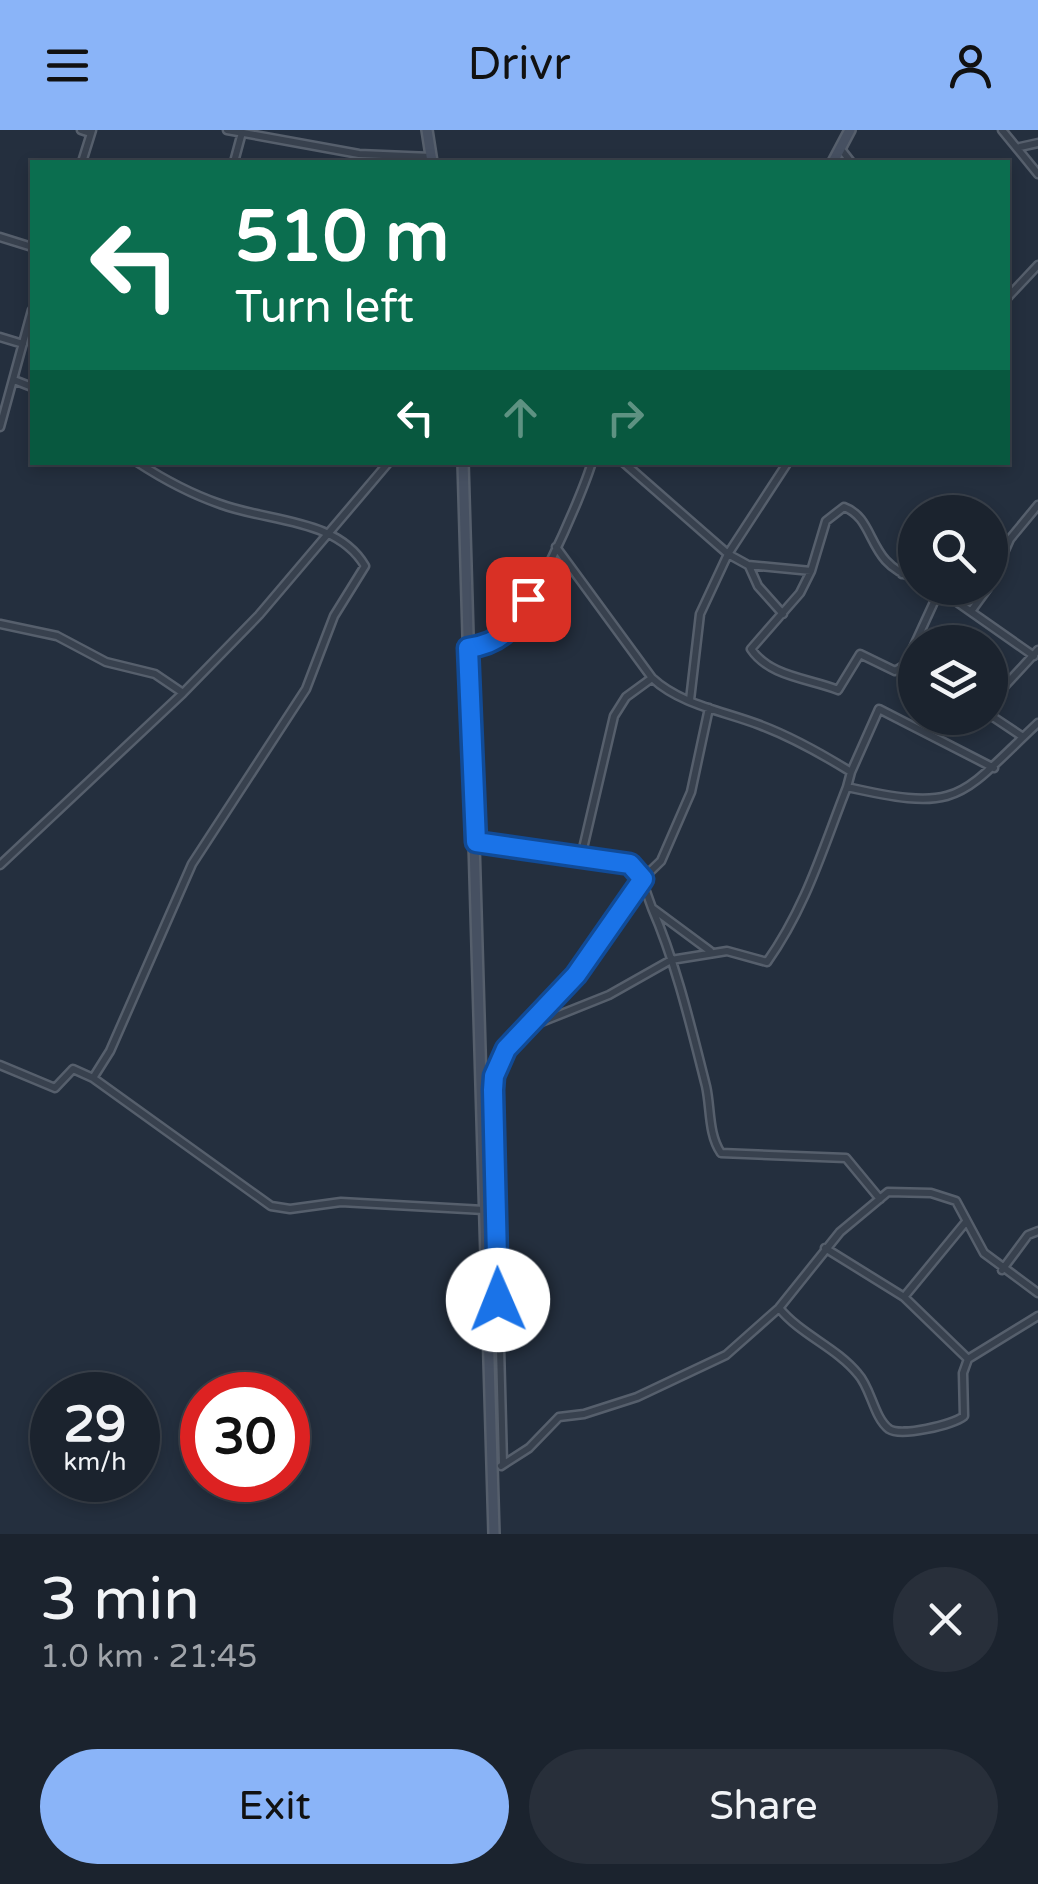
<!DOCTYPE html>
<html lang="en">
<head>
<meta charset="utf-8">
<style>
  body { margin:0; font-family:"Varela Round",sans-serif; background:#282f3a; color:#f1f3f6; height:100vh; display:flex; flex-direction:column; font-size:38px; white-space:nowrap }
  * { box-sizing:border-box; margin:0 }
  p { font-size:32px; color:#a0a4aa }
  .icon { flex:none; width:55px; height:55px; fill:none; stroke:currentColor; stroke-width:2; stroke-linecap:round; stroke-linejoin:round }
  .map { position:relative; height:1404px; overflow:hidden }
  .side { display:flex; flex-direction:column; background:#1b232e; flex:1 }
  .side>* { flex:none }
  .hud { position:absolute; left:30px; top:30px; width:980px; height:305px; border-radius:0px; box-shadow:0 5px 15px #0003,0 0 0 2px #39404a; background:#0b6e4f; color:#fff; overflow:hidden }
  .buttons { position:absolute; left:898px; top:365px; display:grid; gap:20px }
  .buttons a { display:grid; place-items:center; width:110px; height:110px; border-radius:50%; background:#1b232e; box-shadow:0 5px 15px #0003,0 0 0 2px #39404a; font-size:50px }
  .speed { position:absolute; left:30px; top:1242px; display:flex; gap:20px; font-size:50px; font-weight:700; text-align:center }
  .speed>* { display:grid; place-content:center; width:130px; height:130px; border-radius:50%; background:#1b232e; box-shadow:0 5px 15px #0003,0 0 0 2px #39404a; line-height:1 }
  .speed small { font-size:25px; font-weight:400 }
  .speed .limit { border:15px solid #d22; background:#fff; color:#111 }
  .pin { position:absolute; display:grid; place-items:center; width:85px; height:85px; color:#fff; margin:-42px; border-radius:20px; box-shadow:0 5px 15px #0006 }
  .me { position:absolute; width:110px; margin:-55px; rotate:359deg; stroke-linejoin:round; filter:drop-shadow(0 0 8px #0008) }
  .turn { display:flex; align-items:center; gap:35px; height:210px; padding:0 40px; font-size:45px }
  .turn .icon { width:130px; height:130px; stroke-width:2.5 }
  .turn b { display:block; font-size:70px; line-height:85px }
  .lanes { display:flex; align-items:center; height:95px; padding:0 40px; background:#0003; justify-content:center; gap:50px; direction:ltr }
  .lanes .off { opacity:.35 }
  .round { display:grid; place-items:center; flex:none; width:105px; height:105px; border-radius:52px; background:#282f3a }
  .head { display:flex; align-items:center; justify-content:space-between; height:170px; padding:0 40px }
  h1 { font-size:60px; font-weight:600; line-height:75px }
  .button { display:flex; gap:20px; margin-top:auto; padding:20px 40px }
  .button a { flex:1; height:115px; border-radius:60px; background:#8ab4f8; color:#111; font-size:40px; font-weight:600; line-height:115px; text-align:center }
  .button a+a { background:#282f3a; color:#f1f3f6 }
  header { display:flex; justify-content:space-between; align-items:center; height:130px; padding:0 40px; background:#8ab4f8; color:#111; font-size:45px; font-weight:600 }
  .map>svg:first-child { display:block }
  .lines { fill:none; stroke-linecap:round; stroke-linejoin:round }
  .street-casing { stroke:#565f6c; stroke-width:11 }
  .secondary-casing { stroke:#565f6c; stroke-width:14 }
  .street { stroke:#38414e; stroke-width:6 }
  .secondary { stroke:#465061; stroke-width:9 }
  .route-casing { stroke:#114b97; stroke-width:25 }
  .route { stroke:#1a73e8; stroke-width:18 }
</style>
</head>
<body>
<header><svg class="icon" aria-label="menu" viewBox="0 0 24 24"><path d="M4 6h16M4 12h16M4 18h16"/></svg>Drivr<svg class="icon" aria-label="person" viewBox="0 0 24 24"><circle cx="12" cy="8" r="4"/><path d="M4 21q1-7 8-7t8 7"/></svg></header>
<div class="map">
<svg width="1038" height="1404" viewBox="0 0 1038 1404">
  <rect width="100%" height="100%" fill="#242f3e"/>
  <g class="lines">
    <defs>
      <path id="street" d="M81 0 90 3
        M227 0 359 24 431 27
        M1002 0 1038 44
        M1020 17 1038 13
        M840 18 851 32
        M82 32 92 0
        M234 32 241 6
        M0 107 32 117
        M1008 167 1038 135
        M0 207 23 214
        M14 250 32 257
        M0 297 32 180
        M623 332 728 424 700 484 690 570
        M788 332 728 424 748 435 811 441 826 391 844 377C877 389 866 434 915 448
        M556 417 652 548
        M749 436 758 456 783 484
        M811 441 800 463 751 519C770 547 808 548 838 560L860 524 895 541 905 535 940 459
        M902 444 915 428
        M990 454 1010 409 1038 375
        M937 458 1034 526
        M972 480 988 458
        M0 494 57 506 106 532 155 544 183 563
        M469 518C479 516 490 516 499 511 526 495 582 366 592 332
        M990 572 1038 520
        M990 585 1023 607
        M851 642 879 579 994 638
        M476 712 581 727 614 586 626 567 652 548C681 575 724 581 760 595 792 607 822 624 851 642L847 657C962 683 958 668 1038 593
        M581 727 638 739 652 778 710 821
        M0 735 183 563 259 485 389 332
        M652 778C676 833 691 897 706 956 711 978 708 1004 721 1023L846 1028 880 1069
        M529 897 609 865 671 830 727 821 767 832C806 777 823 718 847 657
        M0 935 55 958 73 939 93 948 110 921 192 734 306 559 334 486 365 436C337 388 268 392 220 374 191 364 163 349 137 332
        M93 948 271 1076 290 1079 341 1072 484 1080
        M825 1118 904 1167 968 1229
        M1002 1140 1028 1105 1038 1101
        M904 1167 965 1093
        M779 1178C801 1205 836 1217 858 1244 871 1258 874 1288 889 1299 901 1307 952 1295 964 1286L963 1243 968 1229 1038 1186
        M503 1334 493 945 506 919 576 845 632 759 661 731 691 662 709 578
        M501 1336 529 1318 559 1287 584 1284 637 1267 726 1225 779 1178 840 1102 888 1062 931 1063 956 1071 984 1123 1038 1163"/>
      <path id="secondary" d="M427 0 432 32
        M833 32 850 0
        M463 332 494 1404"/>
    </defs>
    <use href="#street" class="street-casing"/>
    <use href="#secondary" class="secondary-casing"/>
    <use href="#street" class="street"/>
    <use href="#secondary" class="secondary"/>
  </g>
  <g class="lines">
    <defs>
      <path id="route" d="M498 1170 493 960 494 946 506 919 576 845 643 749 630 734 476 712 468 518C503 513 512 498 528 469"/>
    </defs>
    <use href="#route" class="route-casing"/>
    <use href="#route" class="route"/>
  </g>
</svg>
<div class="buttons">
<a><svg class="icon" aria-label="search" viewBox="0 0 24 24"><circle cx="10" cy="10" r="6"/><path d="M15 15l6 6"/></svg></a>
<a><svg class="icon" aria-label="layers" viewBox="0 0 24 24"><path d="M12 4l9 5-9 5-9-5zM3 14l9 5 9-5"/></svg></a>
</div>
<div class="speed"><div>29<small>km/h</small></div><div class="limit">30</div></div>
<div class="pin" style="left:528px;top:469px;background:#d93025"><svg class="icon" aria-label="arrive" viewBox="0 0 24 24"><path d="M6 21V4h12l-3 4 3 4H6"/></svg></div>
<svg class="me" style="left:498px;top:1170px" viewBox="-20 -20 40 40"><circle r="19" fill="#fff"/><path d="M0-13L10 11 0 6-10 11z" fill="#1a73e8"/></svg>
<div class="hud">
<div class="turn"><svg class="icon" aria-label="left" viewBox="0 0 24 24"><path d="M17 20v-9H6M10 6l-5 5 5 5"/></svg><div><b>510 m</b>Turn left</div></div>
<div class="lanes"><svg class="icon" aria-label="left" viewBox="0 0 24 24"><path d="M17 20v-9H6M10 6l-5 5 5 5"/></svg><svg class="icon off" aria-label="ahead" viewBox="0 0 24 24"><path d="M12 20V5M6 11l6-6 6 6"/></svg><svg class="icon off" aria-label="right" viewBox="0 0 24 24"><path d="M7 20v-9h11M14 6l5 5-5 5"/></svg></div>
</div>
</div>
<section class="side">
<div class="head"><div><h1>3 min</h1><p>1.0 km · 21:45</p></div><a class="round"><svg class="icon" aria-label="close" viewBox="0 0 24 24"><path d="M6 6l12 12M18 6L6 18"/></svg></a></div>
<div class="button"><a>Exit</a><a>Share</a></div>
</section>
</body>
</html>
